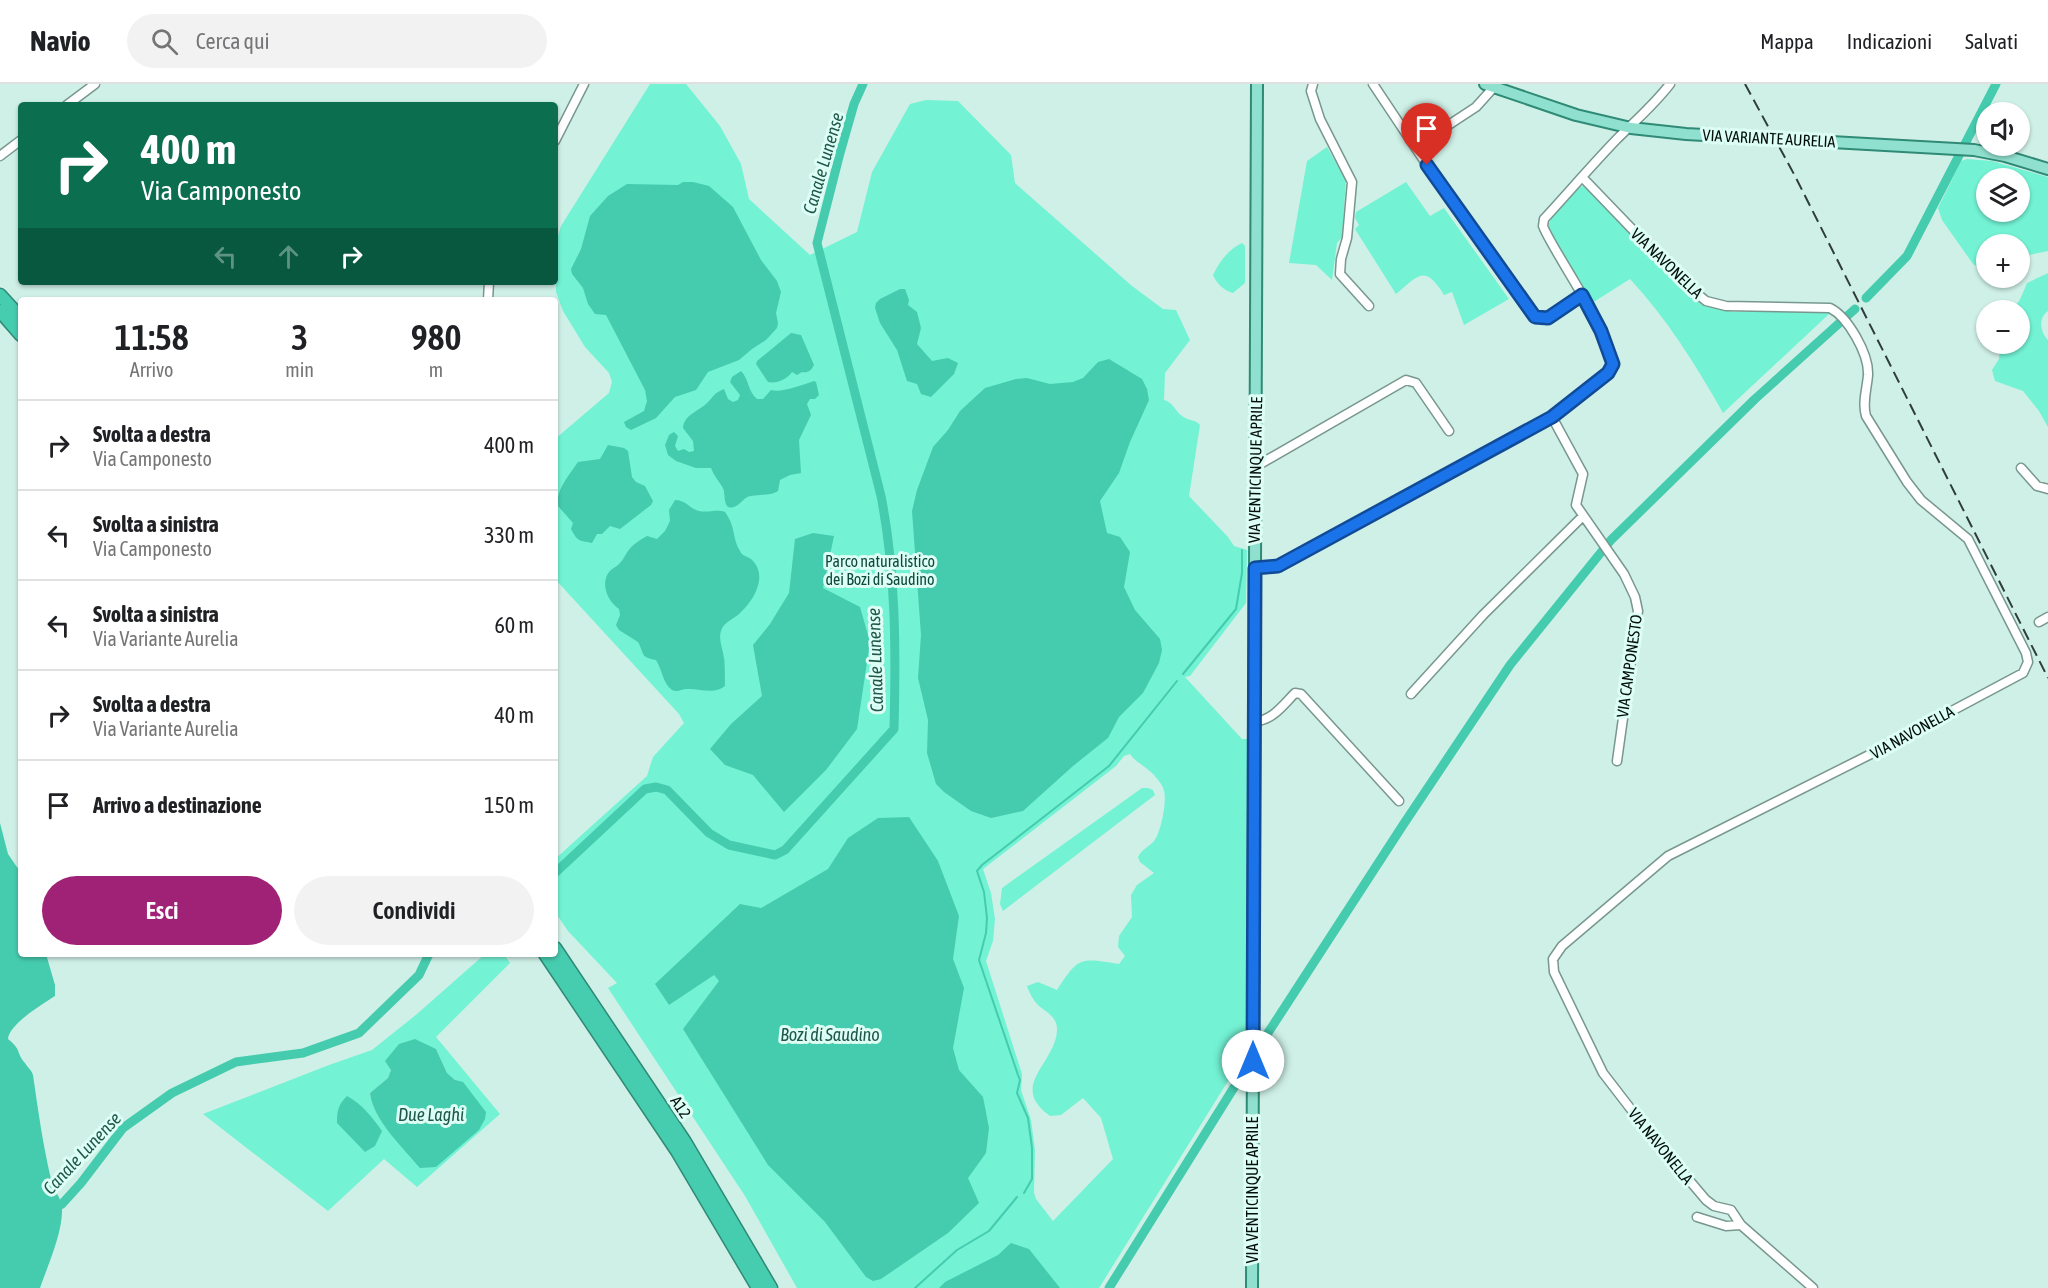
<!DOCTYPE html>
<html lang="it">
<head>
<meta charset="utf-8">
<style>
  body { margin:0; font-family:"Asap Condensed",sans-serif; background:#f2f2f2; color:#202124; height:100vh; display:flex; flex-direction:column; font-size:22px; white-space:nowrap }
  * { box-sizing:border-box; margin:0 }
  p { font-size:20px; color:#757577 }
  .icon { flex:none; width:33px; height:33px; fill:none; stroke:currentColor; stroke-width:2; stroke-linecap:round; stroke-linejoin:round }
  .map { position:relative; flex:1; overflow:hidden }
  .sheet { position:absolute; left:18px; top:213px; width:540px; height:660px; display:flex; flex-direction:column; background:#fff; border-radius:6px; box-shadow:0 2px 4px #0004 }
  .sheet>* { flex:none }
  .hud { position:absolute; left:18px; top:18px; width:540px; height:183px; border-radius:6px; box-shadow:0 2px 4px #0004; background:#0b6e4f; color:#fff; overflow:hidden }
  .buttons { position:absolute; left:1976px; top:18px; display:grid; gap:12px }
  .buttons a { display:grid; place-items:center; width:54px; height:54px; border-radius:50%; background:#fff; box-shadow:0 2px 4px #0004; font-size:30px }
  .pin { position:absolute; display:grid; place-items:center; width:51px; height:51px; color:#fff; margin:-62px -26px; border-radius:50% 50% 50% 0; rotate:-45deg; box-shadow:0 0 6px #0007 }
  .pin .icon { rotate:45deg }
  .me { position:absolute; width:66px; margin:-33px; rotate:0deg; stroke-linejoin:round; filter:drop-shadow(0 0 4px #0008) }
  .turn { display:flex; align-items:center; gap:21px; height:126px; padding:0 24px; font-size:27px }
  .turn .icon { width:78px; height:78px; stroke-width:2.5 }
  .turn b { display:block; font-size:42px; line-height:51px }
  .lanes { display:flex; align-items:center; height:57px; padding:0 24px; background:#0003; justify-content:center; gap:30px; direction:ltr }
  .lanes .off { opacity:.35 }
  .eta { display:flex; justify-content:space-evenly; align-items:center; height:102px; text-align:center }
  .eta b { font-size:36px; font-weight:600; line-height:42px }
  .cta { display:flex; gap:12px; margin-top:auto; padding:12px 24px }
  .cta a { flex:1; height:69px; border-radius:36px; background:#a02276; color:#fff; font-size:24px; font-weight:600; line-height:69px; text-align:center }
  .cta a+a { background:#f2f2f2; color:#202124 }
  ul { padding:0; list-style:none }
  li { display:flex; align-items:center; gap:18px; height:90px; padding:0 24px; border-top:2px solid #e0e0e0 }
  li div { flex:1 }
  li b { display:block; font-size:22px }
  li em { font-style:normal }
  header { display:flex; align-items:center; gap:36px; box-sizing:border-box; height:84px; padding:0 30px; background:#fff; border-bottom:2px solid #e0e0e0 }
  header strong { font-size:28px }
  nav { display:flex; gap:33px; margin-inline-start:auto; font-size:21px }
  .search { width:420px; height:54px; background:#f2f2f2; display:flex; align-items:center; gap:15px; box-sizing:border-box; padding:0 21px; border-radius:33px; color:#757577; font-size:22px }
  .map>svg:first-child { display:block }
  .green { fill:#73f2d4; fill-rule:evenodd }
  .water { fill:#45cbae }
  .lines { fill:none; stroke-linecap:round; stroke-linejoin:round }
  .stream { stroke:#45cbae; stroke-width:2 }
  .canal { stroke:#45cbae; stroke-width:9 }
  .minor-casing { stroke:#78978e; stroke-width:11 }
  .major-casing { stroke:#2f8a76; stroke-width:14 }
  .highway-casing { stroke:#2f8a76; stroke-width:15 }
  .minor { stroke:#fff; stroke-width:8 }
  .major { stroke:#90e0cf; stroke-width:10 }
  .highway { stroke:#46ccaf; stroke-width:12 }
  .rail { stroke:#2f3e3a; stroke-width:2; stroke-dasharray:12 6; stroke-linecap:butt }
  .route-casing { stroke:#114b97; stroke-width:15 }
  .route { stroke:#1a73e8; stroke-width:10 }
  .labels { text-anchor:middle; dominant-baseline:central; stroke-width:6; stroke-linejoin:round; paint-order:stroke }
  .street-label { font-size:16px; fill:#040f0c; stroke:#dcfef4 }
  .park-label { font-size:16px; fill:#0e483c; stroke:#dcfef4 }
  .water-label { font-size:18px; font-style:italic; fill:#21574b; stroke:#dcfef4 }
</style>
</head>
<body>
<header>
<strong>Navio</strong>
<div class="search"><svg class="icon" aria-label="search" viewBox="0 0 24 24"><circle cx="10" cy="10" r="6"/><path d="M15 15l6 6"/></svg>Cerca qui</div>
<nav><a>Mappa</a><a>Indicazioni</a><a>Salvati</a></nav>
</header>
<div class="map">
<svg width="2048" height="1204" viewBox="0 0 2048 1204">
  <rect width="100%" height="100%" fill="#cff0e7"/>
  <path class="green" d="M650 0H686L720 42 741 80 749 115 810 171 857 148 872 88 910 20 926 16 958 17 1011 71 1015 99 1132 202 1163 225 1176 226 1190 256 1165 289 1164 316C1173 318 1175 327 1182 332 1188 337 1195 335 1200 341L1189 412 1228 453 1234 462 1247 466 1246 519 1190 592 1185 593 1242 655H1247L1246 943 1243 973 1099 1204H797L745 1112 608 904 617 899 568 847 555 828V775L647 692 653 673 684 639 679 630 555 495V355L609 309 612 298 609 289 585 263 563 227 556 208 555 161 561 142ZM1130 670C1135 678 1147 683 1154 691 1158 696 1163 701 1164 707 1167 717 1161 749 1154 757 1149 763 1142 765 1138 773L1140 778 1154 789 1137 801 1131 811 1132 833 1119 852 1118 863 1125 872 1119 880C1080 874 1079 872 1057 906L1038 898 1027 902C1030 910 1033 916 1039 922 1048 929 1058 934 1057 947 1055 980 1008 1002 1050 1032L1061 1031 1083 1014 1101 1034 1113 1075 1053 1137 1036 1115 1034 1109 1035 1066 1031 1036 1021 1006 1022 990 986 877 993 857 995 835 991 809 983 785 1116 682 1124 672Z
    M1327 63 1346 96 1342 153 1337 159 1332 196 1316 181 1289 179 1307 77Z
    M1967 75 1992 77 2048 93V167L2019 173V160H1986V181L1978 183 1973 180 1942 136 1938 124 1961 77ZM1986 94H2019V128H1986Z
    M1406 98 1430 132 1444 124 1509 215 1464 241 1452 208 1444 211C1425 180 1419 191 1396 210L1355 145 1359 141 1355 134 1356 128Z
    M1584 102 1588 103 1689 210 1704 222 1733 228H1830L1829 230 1723 329C1696 281 1667 235 1630 195L1592 219 1548 144 1551 133 1578 103Z
    M1242 159 1245 162V199L1233 209C1223 206 1217 200 1213 191 1219 178 1229 165 1242 159Z
    M2048 189V227C2038 234 2040 248 2048 256V343L2039 327 2023 307 1995 297 1992 286 1999 275 2000 260H2019V226H1995C2021 214 2014 231 2027 199Z
    M1142 704H1148L1153 706 1155 711 1003 827 1000 820 1002 804Z
    M485 870H504L510 879 436 953 500 1030 417 1103 384 1075 328 1127 203 1030 329 981 372 966 417 930ZM436 965 447 989 455 996 400 1060C388 1045 372 1029 370 1009L388 994 391 986Z"/>
  <path class="water" d="M683 98H693L709 102 733 123 761 176 777 197 781 208 776 229 778 239 777 244 766 256 752 265 739 276 708 288 696 306 675 313 656 334 631 346 626 343 624 338 644 327 647 317 645 306 606 231 595 230 588 220 583 204 572 190 571 185 581 165 590 132 608 112 627 100 678 101Z
    M900 205H905L909 216 908 221 917 228 921 244 917 260 932 277 948 274 958 279 954 290 931 313 921 310 917 300 907 297 897 266 880 239 875 224 876 219 880 215Z
    M791 249 801 251 814 281C811 287 808 289 802 288L797 291 792 288C787 295 777 300 768 298L756 280 757 277Z
    M1109 275 1142 295 1147 305 1149 316 1130 358 1119 389 1100 417 1107 449 1120 453 1130 468 1124 503 1135 526 1160 555 1162 566 1159 579 1143 609 1119 633 1108 654 1073 682 1023 727 991 734 971 727 944 708 936 700 927 669 928 636 918 594 921 551 912 427 917 406 933 363 948 346 960 327 985 304 1016 295 1027 294 1050 300 1073 298 1083 294 1098 278Z
    M741 287C749 295 748 308 757 315H763L771 306C782 309 802 301 814 297L816 298 819 311 815 315H810L807 320 811 331 799 356 801 389 790 391 780 396 778 407C771 412 760 410 751 412 744 413 742 419 736 422 722 429 726 410 723 404 719 397 714 392 711 384H696L676 377 668 371 665 361 669 351 674 348 678 352 675 362 678 367 684 365 689 368 694 367 693 357 683 344C684 331 697 328 706 320 714 313 712 310 724 305L728 315 733 318 738 316 740 311 730 298 732 293Z
    M608 361 624 364 628 367 632 393 636 398 645 402 653 417 651 421 620 445 610 442 602 450H597L592 459C578 456 578 458 571 445L573 439 558 422C555 407 570 390 578 378L600 375Z
    M675 416C686 416 690 425 699 427 708 429 716 425 725 428 736 443 732 454 740 467 742 472 747 472 751 475 769 491 754 516 741 528 735 535 724 537 721 547 718 556 723 565 724 574 725 577 725 598 725 602 714 611 699 604 687 605 681 605 678 609 672 606 663 600 662 585 656 576 640 573 645 571 638 558L619 546 616 541 620 531 619 525C608 518 600 500 609 488 612 484 617 483 620 479 623 476 625 471 628 467 633 460 640 456 647 452L657 455 665 447 670 437 669 426Z
    M813 449 834 452 823 504 860 523 870 558 857 645 826 686 784 728 753 691 725 681 710 665 731 640 762 612 753 561 770 540 789 509 795 455Z
    M909 733 938 777 959 832 953 875 964 904 953 964 959 986 983 1013 989 1044 986 1069 968 1094 979 1119 948 1149 881 1195 873 1197 866 1193 825 1138 768 1081 683 945 719 897 714 891 669 921 655 900 740 820 761 824 828 785 848 754 878 734Z
    M0 739 8 770 21 789V870H46L55 901V912C43 920 9 940 8 955 22 966 16 969 25 979 28 984 31 985 33 991 38 1026 43 1061 51 1095 53 1105 62 1115 62 1124 63 1148 48 1181 40 1204H0Z
    M415 955 436 965 447 989 455 996 463 998 486 1028 485 1035 479 1046 436 1083 420 1084C403 1064 372 1034 370 1009L388 994 391 986 385 977 399 960Z
    M347 1012C363 1021 372 1033 382 1047L375 1062 365 1068 337 1039C337 1027 338 1021 347 1012Z
    M1011 1159 1029 1165 1060 1204H939L945 1198 998 1171Z"/>
  <g class="lines">
    <path class="stream" d="M1183 590 1236 525 1242 489V466
      M1024 1109 1032 1095V1064L1028 1034 1017 1009 1020 996 1018 991 979 876 986 849 987 834 984 808 977 787 982 781 1109 682 1177 597
      M915 1204 957 1166 989 1147 1017 1113"/>
    <path class="canal" d="M1866 214 1907 172 1996 0
      M555 789 645 705 656 703 667 706 709 749 729 761 775 771 785 766 894 645C896 568 896 488 881 412L817 159 840 69 854 20 863 0
      M51 1126 62 1120 81 1099 123 1044 172 1009 236 978 303 969 359 949 419 891 429 870
      M1109 1204 1266 952 1403 741 1510 581 1611 456 1755 315 1855 225"/>
    <defs>
      <path id="minor" d="M1313 0 1311 7 1320 35 1352 98 1347 154 1341 175 1340 190 1369 222
        M1373 0 1451 117 1535 233 1548 234 1582 211
        M67 21 95 0
        M555 57 584 0
        M1415 63 1476 23 1494 3
        M0 72 21 56
        M1582 93 1683 198 1706 217 1726 222 1830 224C1848 233 1869 270 1868 291 1867 305 1862 318 1866 332L1907 398 1921 416 1968 455 2026 569 2028 578 2023 589 1871 670 1668 772 1562 862 1553 875 1554 888 1603 989 1650 1050 1706 1116 1714 1122 1731 1126 1741 1141 1813 1204
        M488 216 489 198
        M1255 383 1406 296 1416 299 1449 347
        M2021 384 2037 402 2048 405
        M1255 484 1278 482 1552 333
        M2039 538 2048 533
        M1411 610 1483 531 1583 432
        M1255 637C1272 637 1283 621 1295 609L1301 610 1399 717
        M1617 677 1638 527 1635 513 1624 490 1576 421 1583 390 1552 333C1564 323 1603 297 1610 287 1624 266 1552 167 1543 142L1544 135C1568 109 1591 82 1616 56 1634 38 1654 21 1670 0
        M1697 1133 1726 1142 1741 1141"/>
      <path id="major" d="M1485 0 1576 31 1631 44 1686 50 1974 66 2005 72 2048 85
        M1252 1204 1257 0"/>
      <path id="highway" d="M0 211 21 234
        M0 227 21 251
        M555 864 685 1058 771 1204
        M545 870 677 1067 758 1204"/>
    </defs>
    <use href="#minor" class="minor-casing"/>
    <use href="#major" class="major-casing"/>
    <use href="#highway" class="highway-casing"/>
    <use href="#minor" class="minor"/>
    <use href="#major" class="major"/>
    <use href="#highway" class="highway"/>
    <path class="rail" d="M1745 0 1795 92 2048 594"/>
  </g>
  <g class="lines">
    <defs>
      <path id="route" d="M1253 977 1255 484 1278 482 1552 333 1608 289 1613 280 1601 247 1582 211 1548 234 1535 233 1427 81"/>
    </defs>
    <use href="#route" class="route-casing"/>
    <use href="#route" class="route"/>
  </g>
  <g class="labels">
    <g class="street-label">
      <text transform="translate(1769 54) rotate(3)">VIA VARIANTE AURELIA</text>
      <text transform="translate(1667 179) rotate(44)">VIA NAVONELLA</text>
      <text transform="translate(1255 386) rotate(-89)">VIA VENTICINQUE APRILE</text>
      <text transform="translate(1629 582) rotate(-82)">VIA CAMPONESTO</text>
      <text transform="translate(1912 648) rotate(-29)">VIA NAVONELLA</text>
      <text transform="translate(681 1023) rotate(56)">A12</text>
      <text transform="translate(1661 1062) rotate(51)">VIA NAVONELLA</text>
      <text transform="translate(1252 1106) rotate(-90)">VIA VENTICINQUE APRILE</text>
    </g>
    <g class="park-label">
      <text x="880" y="477">Parco naturalistico<tspan x="880" dy="18">dei Bozi di Saudino</tspan></text>
    </g>
    <g class="water-label">
      <text transform="translate(823 79) rotate(-74)">Canale Lunense</text>
      <text transform="translate(875 576) rotate(-92)">Canale Lunense</text>
      <text x="830" y="950">Bozi di Saudino</text>
      <text x="431" y="1030">Due Laghi</text>
      <text transform="translate(82 1069) rotate(-47)">Canale Lunense</text>
    </g>
  </g>
</svg>
<div class="buttons">
<a><svg class="icon" aria-label="sound" viewBox="0 0 24 24"><path d="M4 9h4l5-4v14l-5-4H4zM17 9q2 3 0 6"/></svg></a>
<a><svg class="icon" aria-label="layers" viewBox="0 0 24 24"><path d="M12 4l9 5-9 5-9-5zM3 14l9 5 9-5"/></svg></a>
<a>+</a>
<a>−</a>
</div>
<div class="pin" style="left:1427px;top:81px;background:#d93025"><svg class="icon" aria-label="arrive" viewBox="0 0 24 24"><path d="M6 21V4h12l-3 4 3 4H6"/></svg></div>
<svg class="me" style="left:1253px;top:977px" viewBox="-20 -20 40 40"><circle r="19" fill="#fff"/><path d="M0-13L10 11 0 6-10 11z" fill="#1a73e8"/></svg>
<div class="hud">
<div class="turn"><svg class="icon" aria-label="right" viewBox="0 0 24 24"><path d="M7 20v-9h11M14 6l5 5-5 5"/></svg><div><b>400 m</b>Via Camponesto</div></div>
<div class="lanes"><svg class="icon off" aria-label="left" viewBox="0 0 24 24"><path d="M17 20v-9H6M10 6l-5 5 5 5"/></svg><svg class="icon off" aria-label="ahead" viewBox="0 0 24 24"><path d="M12 20V5M6 11l6-6 6 6"/></svg><svg class="icon" aria-label="right" viewBox="0 0 24 24"><path d="M7 20v-9h11M14 6l5 5-5 5"/></svg></div>
</div>
<section class="sheet">
<div class="eta">
<div><b>11:58</b><p>Arrivo</p></div>
<div><b>3</b><p>min</p></div>
<div><b>980</b><p>m</p></div>
</div>
<ul>
<li><svg class="icon" aria-label="right" viewBox="0 0 24 24"><path d="M7 20v-9h11M14 6l5 5-5 5"/></svg><div><b>Svolta a destra</b><p>Via Camponesto</p></div><em>400 m</em></li>
<li><svg class="icon" aria-label="left" viewBox="0 0 24 24"><path d="M17 20v-9H6M10 6l-5 5 5 5"/></svg><div><b>Svolta a sinistra</b><p>Via Camponesto</p></div><em>330 m</em></li>
<li><svg class="icon" aria-label="left" viewBox="0 0 24 24"><path d="M17 20v-9H6M10 6l-5 5 5 5"/></svg><div><b>Svolta a sinistra</b><p>Via Variante Aurelia</p></div><em>60 m</em></li>
<li><svg class="icon" aria-label="right" viewBox="0 0 24 24"><path d="M7 20v-9h11M14 6l5 5-5 5"/></svg><div><b>Svolta a destra</b><p>Via Variante Aurelia</p></div><em>40 m</em></li>
<li><svg class="icon" aria-label="arrive" viewBox="0 0 24 24"><path d="M6 21V4h12l-3 4 3 4H6"/></svg><div><b>Arrivo a destinazione</b></div><em>150 m</em></li>
</ul>
<div class="cta"><a>Esci</a><a>Condividi</a></div>
</section>
</div>
</body>
</html>
